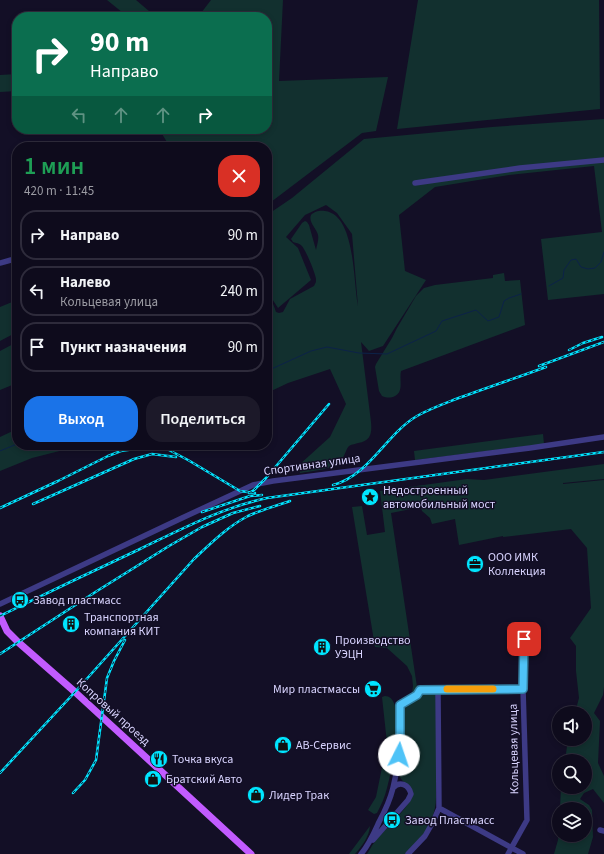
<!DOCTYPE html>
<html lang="ru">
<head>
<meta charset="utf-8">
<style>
  body { margin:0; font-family:"Source Sans 3",sans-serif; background:#1c1929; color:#f1f3f6; height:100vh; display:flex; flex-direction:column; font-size:15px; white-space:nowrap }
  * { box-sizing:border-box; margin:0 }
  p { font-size:13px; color:#9b9ba3 }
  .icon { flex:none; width:22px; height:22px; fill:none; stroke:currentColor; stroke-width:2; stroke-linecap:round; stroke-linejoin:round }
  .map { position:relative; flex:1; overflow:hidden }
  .side { position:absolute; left:12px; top:142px; width:260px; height:308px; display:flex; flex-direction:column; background:#0e0b1c; border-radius:16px; box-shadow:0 2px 6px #0003,0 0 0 1px #2e2b3b }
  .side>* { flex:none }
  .guide { position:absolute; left:12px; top:12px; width:260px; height:122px; border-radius:16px; box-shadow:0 2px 6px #0003,0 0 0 1px #2e2b3b; background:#0b6e4f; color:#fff; overflow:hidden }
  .controls { position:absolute; left:552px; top:706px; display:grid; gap:8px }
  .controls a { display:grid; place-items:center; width:40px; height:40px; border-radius:50%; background:#0e0b1c; box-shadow:0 2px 6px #0003,0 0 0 1px #2e2b3b; font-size:20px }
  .pin { position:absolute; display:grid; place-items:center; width:34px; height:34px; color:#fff; margin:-17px; border-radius:8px; box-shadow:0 2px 6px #0006 }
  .me { position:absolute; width:44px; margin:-22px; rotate:4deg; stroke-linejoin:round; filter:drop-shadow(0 0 3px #0008) }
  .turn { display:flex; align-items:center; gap:14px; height:84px; padding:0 12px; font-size:18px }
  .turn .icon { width:52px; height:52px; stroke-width:2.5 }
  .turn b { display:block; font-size:28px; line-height:34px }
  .lanes { display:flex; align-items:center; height:38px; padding:0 12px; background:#0003; justify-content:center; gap:20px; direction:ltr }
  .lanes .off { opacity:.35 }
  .round { display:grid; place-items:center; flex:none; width:42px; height:42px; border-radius:16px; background:#1c1929 }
  .overview { display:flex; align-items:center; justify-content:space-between; height:68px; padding:0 12px }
  h1 { font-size:24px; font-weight:600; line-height:30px; color:#1e9e55 }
  .button { display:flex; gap:8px; margin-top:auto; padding:8px 12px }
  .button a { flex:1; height:46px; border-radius:16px; background:#1a73e8; color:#fff; font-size:16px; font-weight:600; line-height:46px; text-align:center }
  .button a+a { background:#1c1929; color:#f1f3f6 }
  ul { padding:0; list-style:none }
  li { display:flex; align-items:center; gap:12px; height:50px; margin:0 8px 6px; padding:0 4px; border:2px solid #2e2b3b; border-radius:16px }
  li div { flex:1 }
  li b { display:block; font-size:15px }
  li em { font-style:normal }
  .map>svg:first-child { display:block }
  .green { fill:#12302f }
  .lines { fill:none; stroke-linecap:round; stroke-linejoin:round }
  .stream { stroke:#0c2248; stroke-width:1 }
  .minor { stroke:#3d3a85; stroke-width:5.5 }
  .major { stroke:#c25bff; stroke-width:7 }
  .rail-casing { stroke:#00e5ff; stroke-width:2.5 }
  .rail { stroke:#130f26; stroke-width:1; stroke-dasharray:3; stroke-linecap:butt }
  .route-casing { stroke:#337fa1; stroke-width:10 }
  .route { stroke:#4fc3f7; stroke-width:7 }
  .slow { stroke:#f59e0b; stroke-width:7 }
  .labels { text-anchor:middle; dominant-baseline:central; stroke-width:3; stroke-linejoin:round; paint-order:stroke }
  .street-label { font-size:12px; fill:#d9d4ff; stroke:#130f26 }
  .poi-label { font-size:12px; fill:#d9d4ff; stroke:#130f26; text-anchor:start }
</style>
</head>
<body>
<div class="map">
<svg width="604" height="854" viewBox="0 0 604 854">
  <rect width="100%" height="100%" fill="#130f26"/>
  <path class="green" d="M107 0H136L156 17 201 13 211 0H283L279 81 388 77 376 131 362 133 267 205V147H170L159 129H267V17H128Z
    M418 0H599L600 109 397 129Z
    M17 74V91L0 92V75Z
    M604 119V294L548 300 541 239 602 232 594 166 509 175 435 187 399 215 405 271 426 280 383 346 369 351 361 342 371 422C372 433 371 441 358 443 356 444 352 444 349 446 346 449 345 455 342 459 334 470 312 471 300 473L299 465 330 437 346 404 330 369 288 383 267 393V371L268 373 267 368V296L272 301 276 312 279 313 283 312 290 299 314 286C316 282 316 283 316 279 315 272 306 251 302 246 299 243 296 243 293 242L291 239 302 223 305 221 307 222 309 225 316 250C317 245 319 240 318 235 317 229 308 222 311 215 314 211 321 210 325 211 356 215 353 283 358 306L352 234 337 213 326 205 305 215 286 237 298 248 311 280 278 308 267 291V215L292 198 364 139 492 127Z
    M504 273 505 281 520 280 525 325 401 371C399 379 404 392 395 396 391 398 387 398 382 396L379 391 375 367 376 364 392 338 397 328 416 296 424 288 435 285 493 278V275Z
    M17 300V332L0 341V307Z
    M17 342V383L0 390V351Z
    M17 429V445H83L32 458 0 471V437Z
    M543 434 544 444 415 460 414 451Z
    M604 464V479L563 483V484L604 480V687L603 695 594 713 600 721 598 763 604 776V803L593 789 584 793 580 799 589 805 592 810 593 837 588 854H554L558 840 559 827V835H585V809H560L561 787H585V761H565L568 739H585V713H575L579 698 576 671V646L570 638 591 608 587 548 571 529 503 537V536L459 545 455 519 432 524 430 518 422 511 421 507 391 513 417 687 416 691 412 693 413 686 412 676 407 666 387 648 375 647 352 507 362 506 367 535 385 532 380 491 467 479 484 480Z
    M432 691 435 693 436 696V798C436 811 430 826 422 836 417 842 410 848 405 854H367C370 850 371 846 374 843 384 829 410 808 413 793 412 791 411 789 410 787 406 783 401 781 399 775L405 743V708L406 706 420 697 422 693Z
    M385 696C408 696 391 774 387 788 385 797 381 805 377 813L374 814 368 810 376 797 387 743 382 697Z
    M370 826C369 837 362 846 355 854H349Z"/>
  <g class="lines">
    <path class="stream" d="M549 286 563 278 564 270 571 260 576 259 581 267 588 269 595 268 601 262 604 252
      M267 371 311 351 327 347 359 353 387 354 436 331 442 321 476 310 488 321 499 317 504 301 509 298 521 294
      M0 451 17 444"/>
    <path class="minor" d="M415 183 520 168 604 160
      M0 263 11 260
      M0 604 182 518 253 485 273 481 530 448 604 437
      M439 808 523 854
      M600 830 604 831
      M373 840 408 800 411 794C409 785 400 780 393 788
      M361 854C369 845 374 833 379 822 385 811 390 800 393 788 400 760 401 733 400 705L417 695 420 690 523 689
      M408 854 425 836 433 822 439 808 438 690
      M508 854 527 820 523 689 524 639"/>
    <path class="major" d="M0 616 7 631 18 642 75 692 251 854"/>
    <defs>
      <path id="rail" d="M569 350 583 343 602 337
        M539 366 604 342
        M333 485C369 476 386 434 417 416 429 409 443 404 456 399 486 388 516 378 546 367
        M249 493 254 490 266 478 329 404
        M33 504 134 459 152 454 176 457
        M0 508 58 481 108 456 121 451 141 448H165L188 460 240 491 255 493
        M202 512 250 496 262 495
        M0 616C47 593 93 571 140 549 182 529 221 508 267 498L604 452
        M0 654 97 591 169 546 202 527 233 513 260 506
        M0 773 75 692 194 559C211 543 227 527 248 516 261 510 276 506 290 501
        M73 793 85 780 96 760 107 678 114 661 125 640"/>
    </defs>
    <use href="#rail" class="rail-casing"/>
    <use href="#rail" class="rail"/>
  </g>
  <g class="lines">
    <defs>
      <path id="route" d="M399 755 400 739V705L417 695 420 690 523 689 524 639"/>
    </defs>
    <use href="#route" class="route-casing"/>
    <use href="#route" class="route"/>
    <path class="slow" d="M447 689H493"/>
  </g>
  <defs>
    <symbol id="sight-disc" viewBox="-11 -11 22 22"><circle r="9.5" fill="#00e5ff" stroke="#130f26"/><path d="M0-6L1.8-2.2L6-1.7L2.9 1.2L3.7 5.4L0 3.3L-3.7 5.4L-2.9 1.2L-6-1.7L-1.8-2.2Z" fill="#111"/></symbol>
    <symbol id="office-disc" viewBox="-11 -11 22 22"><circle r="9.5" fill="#00e5ff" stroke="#130f26"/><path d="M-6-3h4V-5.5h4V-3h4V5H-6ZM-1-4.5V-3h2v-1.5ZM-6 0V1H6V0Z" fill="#111"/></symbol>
    <symbol id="bus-disc" viewBox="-11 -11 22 22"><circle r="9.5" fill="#00e5ff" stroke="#130f26"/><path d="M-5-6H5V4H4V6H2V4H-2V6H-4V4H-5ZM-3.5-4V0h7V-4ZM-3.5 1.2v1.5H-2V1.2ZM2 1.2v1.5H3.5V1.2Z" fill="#111"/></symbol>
    <symbol id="building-disc" viewBox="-11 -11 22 22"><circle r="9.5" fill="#00e5ff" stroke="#130f26"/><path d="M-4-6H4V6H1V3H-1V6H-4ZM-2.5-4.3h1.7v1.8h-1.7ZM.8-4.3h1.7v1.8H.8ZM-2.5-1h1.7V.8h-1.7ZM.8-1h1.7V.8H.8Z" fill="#111"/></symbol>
    <symbol id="supermarket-disc" viewBox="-11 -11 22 22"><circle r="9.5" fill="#00e5ff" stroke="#130f26"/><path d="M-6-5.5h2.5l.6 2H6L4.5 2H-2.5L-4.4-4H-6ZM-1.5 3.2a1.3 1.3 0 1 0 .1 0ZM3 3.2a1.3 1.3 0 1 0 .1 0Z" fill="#111"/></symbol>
    <symbol id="shop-disc" viewBox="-11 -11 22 22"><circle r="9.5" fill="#00e5ff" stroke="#130f26"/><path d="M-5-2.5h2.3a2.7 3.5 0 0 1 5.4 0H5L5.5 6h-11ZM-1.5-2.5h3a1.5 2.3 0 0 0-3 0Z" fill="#111"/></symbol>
    <symbol id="restaurant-disc" viewBox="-11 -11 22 22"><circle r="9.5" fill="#00e5ff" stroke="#130f26"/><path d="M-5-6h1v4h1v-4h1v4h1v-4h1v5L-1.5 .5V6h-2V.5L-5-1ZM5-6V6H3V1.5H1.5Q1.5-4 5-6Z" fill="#111"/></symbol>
  </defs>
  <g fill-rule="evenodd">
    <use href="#sight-disc" x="360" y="487" width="20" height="20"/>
    <use href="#office-disc" x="465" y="554" width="20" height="20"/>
    <use href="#bus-disc" x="10" y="590" width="20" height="20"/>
    <use href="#building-disc" x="61" y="614" width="20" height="20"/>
    <use href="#building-disc" x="312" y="637" width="20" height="20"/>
    <use href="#supermarket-disc" x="363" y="679" width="20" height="20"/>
    <use href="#shop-disc" x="273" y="735" width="20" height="20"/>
    <use href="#restaurant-disc" x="149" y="749" width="20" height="20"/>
    <use href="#shop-disc" x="143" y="769" width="20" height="20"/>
    <use href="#shop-disc" x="246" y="785" width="20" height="20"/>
    <use href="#bus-disc" x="382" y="810" width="20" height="20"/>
  </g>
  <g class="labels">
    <g class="street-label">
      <text transform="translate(312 465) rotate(-8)">Спортивная улица</text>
      <text transform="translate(113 712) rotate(42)">Копровый проезд</text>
      <text transform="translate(514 749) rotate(-91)">Кольцевая улица</text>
    </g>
    <g class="poi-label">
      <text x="383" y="490">Недостроенный<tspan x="383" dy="14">автомобильный мост</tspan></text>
      <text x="488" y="557">ООО ИМК<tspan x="488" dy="14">Коллекция</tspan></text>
      <text x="33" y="600">Завод пластмасс</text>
      <text x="84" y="617">Транспортная<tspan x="84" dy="14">компания КИТ</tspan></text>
      <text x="335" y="640">Производство<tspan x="335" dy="14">УЭЦН</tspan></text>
      <text x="360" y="689" text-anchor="end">Мир пластмассы</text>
      <text x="296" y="745">АВ-Сервис</text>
      <text x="172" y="759">Точка вкуса</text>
      <text x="166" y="779">Братский Авто</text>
      <text x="269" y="795">Лидер Трак</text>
      <text x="405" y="820">Завод Пластмасс</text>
    </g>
  </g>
</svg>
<div class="controls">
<a><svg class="icon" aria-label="sound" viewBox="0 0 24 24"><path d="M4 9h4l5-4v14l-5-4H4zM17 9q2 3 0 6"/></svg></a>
<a><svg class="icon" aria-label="search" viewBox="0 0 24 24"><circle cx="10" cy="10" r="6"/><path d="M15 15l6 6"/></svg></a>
<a><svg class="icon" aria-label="layers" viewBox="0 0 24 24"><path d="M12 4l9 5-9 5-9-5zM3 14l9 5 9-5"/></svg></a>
</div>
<div class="pin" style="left:524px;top:639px;background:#d93025"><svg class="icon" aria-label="arrive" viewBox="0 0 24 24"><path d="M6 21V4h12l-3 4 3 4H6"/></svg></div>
<svg class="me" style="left:399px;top:755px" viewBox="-20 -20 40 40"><circle r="19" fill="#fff"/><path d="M0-13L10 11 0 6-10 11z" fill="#4fc3f7"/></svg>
<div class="guide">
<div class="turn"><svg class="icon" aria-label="right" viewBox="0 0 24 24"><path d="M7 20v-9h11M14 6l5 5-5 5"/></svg><div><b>90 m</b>Направо</div></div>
<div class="lanes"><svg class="icon off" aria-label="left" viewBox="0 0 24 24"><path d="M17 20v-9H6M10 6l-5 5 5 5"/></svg><svg class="icon off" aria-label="ahead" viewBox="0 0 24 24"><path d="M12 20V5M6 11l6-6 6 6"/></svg><svg class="icon off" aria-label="ahead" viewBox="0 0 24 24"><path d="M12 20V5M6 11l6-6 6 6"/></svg><svg class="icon" aria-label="right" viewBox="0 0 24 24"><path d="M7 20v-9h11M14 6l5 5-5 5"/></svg></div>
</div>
<section class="side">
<div class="overview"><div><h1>1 мин</h1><p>420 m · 11:45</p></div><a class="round" style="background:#d93025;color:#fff"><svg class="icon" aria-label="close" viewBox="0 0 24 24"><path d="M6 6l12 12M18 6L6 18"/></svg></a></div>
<ul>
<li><svg class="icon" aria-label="right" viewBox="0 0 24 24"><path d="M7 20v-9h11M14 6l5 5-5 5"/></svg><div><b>Направо</b></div><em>90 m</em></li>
<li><svg class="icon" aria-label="left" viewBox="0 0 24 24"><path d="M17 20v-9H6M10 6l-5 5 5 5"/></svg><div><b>Налево</b><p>Кольцевая улица</p></div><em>240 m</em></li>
<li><svg class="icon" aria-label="arrive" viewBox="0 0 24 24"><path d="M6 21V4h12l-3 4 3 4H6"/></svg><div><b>Пункт назначения</b></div><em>90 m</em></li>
</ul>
<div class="button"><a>Выход</a><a>Поделиться</a></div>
</section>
</div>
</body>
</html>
